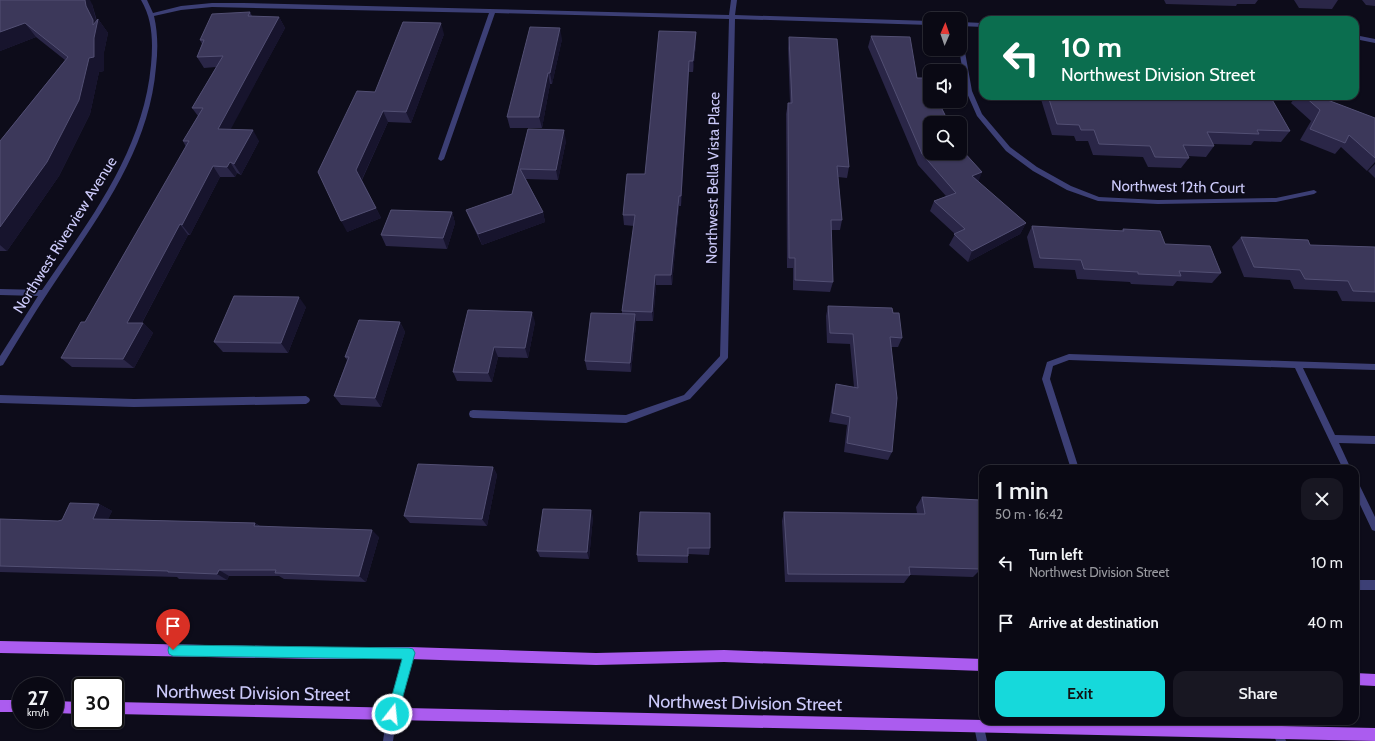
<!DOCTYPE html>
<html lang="en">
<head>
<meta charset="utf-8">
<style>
  body { margin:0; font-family:Cabin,sans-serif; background:#181722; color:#f1f3f6; height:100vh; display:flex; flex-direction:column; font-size:15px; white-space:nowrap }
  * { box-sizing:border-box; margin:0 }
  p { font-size:13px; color:#999aa0 }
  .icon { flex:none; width:22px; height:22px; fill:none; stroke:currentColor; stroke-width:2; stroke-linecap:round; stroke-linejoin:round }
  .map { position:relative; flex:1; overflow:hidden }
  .sheet { position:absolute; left:979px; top:465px; width:380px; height:260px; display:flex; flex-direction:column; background:#0a0914; border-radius:12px; box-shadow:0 1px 3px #0004,0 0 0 1px #2a2a34 }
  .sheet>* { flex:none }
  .hud { position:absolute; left:979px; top:16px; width:380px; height:84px; border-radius:12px; box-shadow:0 1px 3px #0004,0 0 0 1px #2a2a34; background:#0b6e4f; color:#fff; overflow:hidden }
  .needle { width:26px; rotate:2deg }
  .controls { position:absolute; left:923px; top:12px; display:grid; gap:8px }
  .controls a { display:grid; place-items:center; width:44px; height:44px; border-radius:8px; background:#0a0914; box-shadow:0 1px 3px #0004,0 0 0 1px #2a2a34; font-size:20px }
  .speed { position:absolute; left:12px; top:677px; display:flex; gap:8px; font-size:20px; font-weight:700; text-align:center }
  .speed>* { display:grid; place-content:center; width:52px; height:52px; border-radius:50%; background:#0a0914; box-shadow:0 1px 3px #0004,0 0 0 1px #2a2a34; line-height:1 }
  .speed small { font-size:10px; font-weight:400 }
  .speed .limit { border:2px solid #111; border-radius:6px; background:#fff; color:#111 }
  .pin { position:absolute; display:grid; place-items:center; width:34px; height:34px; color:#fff; margin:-41px -17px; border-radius:50% 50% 50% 0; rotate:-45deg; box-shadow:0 0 4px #0007 }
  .pin .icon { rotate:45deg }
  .me { position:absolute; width:44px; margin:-22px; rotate:16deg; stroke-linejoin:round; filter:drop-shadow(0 0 3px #0008) }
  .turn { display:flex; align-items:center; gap:14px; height:84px; padding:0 16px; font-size:18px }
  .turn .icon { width:52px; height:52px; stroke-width:2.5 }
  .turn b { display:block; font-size:28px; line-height:34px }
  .round { display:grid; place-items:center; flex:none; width:42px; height:42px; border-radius:12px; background:#181722 }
  .headline { display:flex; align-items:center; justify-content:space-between; height:68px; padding:0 16px }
  h1 { font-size:24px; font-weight:600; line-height:30px }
  .button { display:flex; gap:8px; margin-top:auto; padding:8px 16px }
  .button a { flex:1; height:46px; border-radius:12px; background:#16d9db; color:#111; font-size:16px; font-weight:600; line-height:46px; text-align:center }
  .button a+a { background:#181722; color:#f1f3f6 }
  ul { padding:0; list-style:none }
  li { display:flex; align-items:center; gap:12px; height:60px; padding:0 16px }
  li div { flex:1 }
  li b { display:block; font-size:15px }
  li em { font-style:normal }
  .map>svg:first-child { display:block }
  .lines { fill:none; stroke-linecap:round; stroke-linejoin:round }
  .lane { fill:#3c3f75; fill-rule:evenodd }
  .street { fill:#3c3f75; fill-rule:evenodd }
  .primary { fill:#ab5cef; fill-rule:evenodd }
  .wall { fill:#2a2647 }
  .shaded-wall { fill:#17142d }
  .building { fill:#3c385a; stroke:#524f73 }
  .route { fill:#16d9db; stroke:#0e8d8e }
  .labels { text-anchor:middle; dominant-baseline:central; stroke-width:3.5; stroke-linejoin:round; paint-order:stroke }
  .street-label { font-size:15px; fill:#cccafa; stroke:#0d0c1a }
  .near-street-label { font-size:18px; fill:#cccafa; stroke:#0d0c1a }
</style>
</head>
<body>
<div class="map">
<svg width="1375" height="741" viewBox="0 0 1375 741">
  <rect width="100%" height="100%" fill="#0d0c1a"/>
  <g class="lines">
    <path class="lane" d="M724 354 727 355 728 357 727 359 690 399 626 423 473 418 470 417 469 414 470 411 473 410 626 415 684 395 721 355Z
      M1069 354 1375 364V370L1303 368 1335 435 1375 436V444L1339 443 1351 469H1343L1295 368 1069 360 1053 366 1050 379 1079 469H1071L1042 379 1047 362Z
      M0 395 134 399 306 396 309 398 310 400 309 402 306 404 134 407 0 403Z
      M1355 481 1358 482 1375 517V531L1372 530 1355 494Z
      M1355 580H1375V590H1355Z
      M979 721 983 722 987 741H977L974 726 975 722Z"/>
    <path class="street" d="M141 0H147L153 13 181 6 212 3H243L729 15 731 0H737L735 15 930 21V25L735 19 728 357 727 359H721L720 357 729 19 495 13 444 159 441 161 438 159 489 13 212 7 181 10 154 16C158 33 158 50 156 67 149 153 95 221 49 291 33 315 18 340 3 365L0 366V356L38 296 0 295V289L42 290C89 221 143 152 151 65 153 43 153 20 141 0Z
      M960 22 983 23V27L960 26Z
      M1355 35 1375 39V43L1355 39Z
      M960 39 963 41 972 91 982 114 1010 147 1037 167 1071 186 1099 197 1158 200 1276 198 1314 190 1317 192 1314 194 1276 202 1158 204 1098 201 1067 190 1033 171 1006 151 977 116 966 91 959 49H960Z
      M409 648 413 649 414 653 397 714 393 741H383L387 714 404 653 405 649Z
      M1269 721H1279L1286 741H1276Z"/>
    <path class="primary" d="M0 641 315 647H409L596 653 724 650 983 659V671L724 662 596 665 409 659H315L0 653Z
      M1355 673 1375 674V686L1355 685Z
      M0 700H21V712H0Z
      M55 701 81 702V714L55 713Z
      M115 702 1375 728V741L115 714Z"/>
  </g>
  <path class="wall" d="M0 0 92 4 97 21 98 19 108 33 104 52V71L99 72 90 114 59 176 7 251H0V141L65 60 36 37 0 51Z
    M1164 0H1258L1255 4H1237L1236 6 1166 4Z
    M1294 0H1338L1332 9 1299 8Z
    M1362 0H1375V6L1366 5Z
    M250 12 252 16 279 17 285 28 230 129 259 141 241 175 237 173 235 177H220L190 235H188L142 323H143L153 333 134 368 72 367 61 358 85 322 186 147 183 141 198 116 192 108 216 67 204 68 197 57 202 44 200 40Z
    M696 32V43L693 72H689L681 206H679L672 285H656L653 321H636V324L631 372 587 370 585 361 622 314V311L634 226 624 225 623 215 645 174Z
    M444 34 411 123 388 122 362 180 381 218 347 232 375 92Z
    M871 36 917 78 930 123 978 182 1026 223 1020 234 968 262 949 245 955 234 930 211 934 201 946 196 918 165 868 47Z
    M789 37 849 167 847 178 838 177 842 220 840 230H831L833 282 830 292 793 290V268H787L786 114 788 103H790L788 48Z
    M562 39 552 84H550L542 128H510L507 117Z
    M1040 96H1270L1290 131 1281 142 1254 141 1251 145 1212 144 1214 146 1206 157 1188 156 1189 158 1181 168 1148 167 1143 157 1093 155 1088 141H1076L1074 136 1052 135Z
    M1296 96H1317L1375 118V162L1367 171 1341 147 1335 154 1300 140 1311 121 1291 103Z
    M528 129 566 141 558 180 526 179 543 212 545 222 482 245 470 220 466 210 512 194Z
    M1375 164V178L1368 171Z
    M452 212 455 223 447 249 386 246 381 235Z
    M1032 226 1121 231 1123 229 1165 244 1221 273 1212 283 1177 281 1173 286 1131 284 1130 282 1077 279 1075 270 1034 268 1027 237Z
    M1241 237 1310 245 1375 247V302L1342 301 1337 291 1294 289 1290 280 1244 277 1232 247Z
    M828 306 893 313 902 338 898 347H891L892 452 888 460 844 452 847 425 829 422 834 393 836 384 854 387 850 344 827 343 826 316Z
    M306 307 288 353 223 352 214 342Z
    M400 322 405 332 381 407 341 405 334 396 347 360 345 357Z
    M535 322 528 358 498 357 492 382 457 381 453 372Z
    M493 467 497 475 487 526 410 523 404 516Z
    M922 497 983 515V564L982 565H980L981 569 973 577 910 575 904 583 785 582 782 521 784 512 917 513 916 507Z
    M99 504 112 511 108 519 255 523 260 526 379 537 366 582 284 579 279 576H229L227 580 179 579 177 577 0 572V519L58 521Z
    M640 512 710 548 709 555 688 554V563L638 562 637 555Z
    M593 517 589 559 540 557 537 551Z"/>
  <path class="shaded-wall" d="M85 0H90L92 4 96 20 97 22 98 19 108 33 104 52V71L99 72 90 114 59 176 7 251 0 245V227L93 25 86 6Z
    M279 17 285 28 225 140 218 129Z
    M25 23 36 37 0 51V32Z
    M441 23 444 34 411 123 406 112Z
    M560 28 562 39 552 84 550 73Z
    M696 32V43L693 72V61Z
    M689 61V72L681 206V196Z
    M548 73 550 84 542 128 539 117Z
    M383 111 388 122 361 181 356 170Z
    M253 130 259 141 241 175 234 164Z
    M564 130 566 141 558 180 556 170Z
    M230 162 237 173 235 177 227 167Z
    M213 166 220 177 190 235 182 225Z
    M982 172 978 183 972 176Z
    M679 196V206L672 285 671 275Z
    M376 208 381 218 347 232 341 221Z
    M452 212 455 223 447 249 443 238Z
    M543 212 545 222 482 245 478 234Z
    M1026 223 1020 234 968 262 972 251Z
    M180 224 188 235 137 332 127 323Z
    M655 275 656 285 653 321 652 312Z
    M299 297 306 307 288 353 281 343Z
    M532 312 535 322 528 358 525 348Z
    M635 314 636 324 631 372 630 363Z
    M400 322 405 332 381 407 375 398Z
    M143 323 153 333 134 368 123 359Z
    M494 347 498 357 492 382 488 373Z
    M493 467 497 475 487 526 482 519Z
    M99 504 112 511 105 526 93 519Z
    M591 510 593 517 589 559 587 552Z
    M255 523 264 530 254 526Z
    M372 530 379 537 366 582 359 576Z
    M219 570 229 576 227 580 217 574Z"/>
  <path class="building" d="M0 0H85L86 6 93 20V25L98 19 94 38V57L89 58 79 100 47 162 0 227V141L68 57 25 23 0 32Z
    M250 12 248 16 279 17 218 129 253 130 234 164 230 162 227 167 213 166 182 225 180 224 127 323H143L123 359 61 358 81 322H85L189 141H183L203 108H192L223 56 197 57 204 40H200L212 14Z
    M403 22 441 23 406 112 383 111 356 170 376 208 341 221 318 172 357 91 375 92Z
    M530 27 560 28 550 73H548L539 117H507Z
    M659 31 696 32 693 61H689L681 196H679L671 275H655L652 312 622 311 635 215H623L627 174H645Z
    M871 36 910 37 917 78H927L930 84V101H938L949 123H930V153H960V146L962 150 982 172 972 176 1026 223 972 251 954 234 965 229 934 201 956 193 922 154Z
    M789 37 837 39 849 167 837 166 842 220H831L833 282 795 280V258H789L788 103H792Z
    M1048 96H1270L1290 131 1257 130 1259 134 1207 132 1214 146 1183 145 1189 158 1155 157 1150 146 1099 144 1094 130H1081L1079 125 1057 124Z
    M1304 96H1317L1375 118V158L1349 135 1345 143 1310 129 1320 110Z
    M528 129 564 130 556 170 520 169 543 212 478 234 466 210 512 194Z
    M391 210 452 212 443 238 381 235Z
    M1032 226 1124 231 1123 229 1160 231 1165 244 1210 246 1221 273 1179 271 1181 276 1138 274V272L1084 269 1081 260 1040 258Z
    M1241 237 1308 240 1310 245 1375 247V292L1353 291 1348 281 1305 279 1300 270 1254 267Z
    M234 296 299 297 281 343 214 342Z
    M828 306 892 308 893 313H899L902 338 890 337 897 398 892 452 847 443 850 417 832 413 836 384 858 388 853 334 830 333Z
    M468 310 532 312 525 348 494 347 488 373 453 372Z
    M591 313 635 314 630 363 585 361Z
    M359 320 400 322 375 398 334 396 349 357H345Z
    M418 464 493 467 482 519 404 516Z
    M922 497 980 500 983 515V556H979L981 569 909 567 910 575 788 574 784 512 925 514Z
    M70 503 99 504 93 519 255 523 254 526 372 530 359 576 275 573 276 570H219L217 574 168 572V571L0 566V519L58 521 62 520Z
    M543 509 591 510 587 552 537 551Z
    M640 512 710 513V548H688V556L637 555Z"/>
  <path class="route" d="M173 645 409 648 413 649 415 653 398 714 397 718 392 720 388 718 387 714 402 659 173 656 169 654 168 650 169 646Z"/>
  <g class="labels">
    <g class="street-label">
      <text transform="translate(713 178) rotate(-89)">Northwest Bella Vista Place</text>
      <text transform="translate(1178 187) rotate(1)">Northwest 12th Court</text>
      <text transform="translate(65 235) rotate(-58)">Northwest Riverview Avenue</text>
    </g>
    <g class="near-street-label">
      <text transform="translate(253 693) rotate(1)">Northwest Division Street</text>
      <text transform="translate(745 703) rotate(1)">Northwest Division Street</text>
    </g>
  </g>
</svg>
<div class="controls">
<a><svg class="needle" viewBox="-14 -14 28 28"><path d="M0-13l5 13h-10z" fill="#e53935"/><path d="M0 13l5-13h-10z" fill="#999aa0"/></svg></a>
<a><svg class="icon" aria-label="sound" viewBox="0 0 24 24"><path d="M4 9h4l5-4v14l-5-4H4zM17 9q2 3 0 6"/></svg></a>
<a><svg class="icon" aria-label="search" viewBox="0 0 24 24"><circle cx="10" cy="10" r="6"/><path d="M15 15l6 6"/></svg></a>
</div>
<div class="speed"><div>27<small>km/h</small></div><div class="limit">30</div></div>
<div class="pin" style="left:173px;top:650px;background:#d93025"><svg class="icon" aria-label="arrive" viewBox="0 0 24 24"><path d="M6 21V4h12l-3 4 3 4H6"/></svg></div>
<svg class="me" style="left:392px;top:714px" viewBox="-20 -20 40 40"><circle r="17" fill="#16d9db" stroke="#fff" stroke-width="3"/><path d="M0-11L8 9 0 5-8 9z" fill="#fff"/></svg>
<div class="hud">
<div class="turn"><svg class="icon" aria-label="left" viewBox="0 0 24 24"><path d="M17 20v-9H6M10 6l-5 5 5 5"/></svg><div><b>10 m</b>Northwest Division Street</div></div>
</div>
<section class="sheet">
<div class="headline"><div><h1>1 min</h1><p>50 m · 16:42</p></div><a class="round"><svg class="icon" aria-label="close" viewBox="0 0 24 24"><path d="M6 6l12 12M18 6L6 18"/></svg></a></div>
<ul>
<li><svg class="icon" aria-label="left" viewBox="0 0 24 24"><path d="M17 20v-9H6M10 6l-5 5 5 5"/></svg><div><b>Turn left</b><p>Northwest Division Street</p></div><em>10 m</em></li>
<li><svg class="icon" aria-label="arrive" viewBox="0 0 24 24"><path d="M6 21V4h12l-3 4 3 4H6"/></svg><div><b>Arrive at destination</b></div><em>40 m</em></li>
</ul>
<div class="button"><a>Exit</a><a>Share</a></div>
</section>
</div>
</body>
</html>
